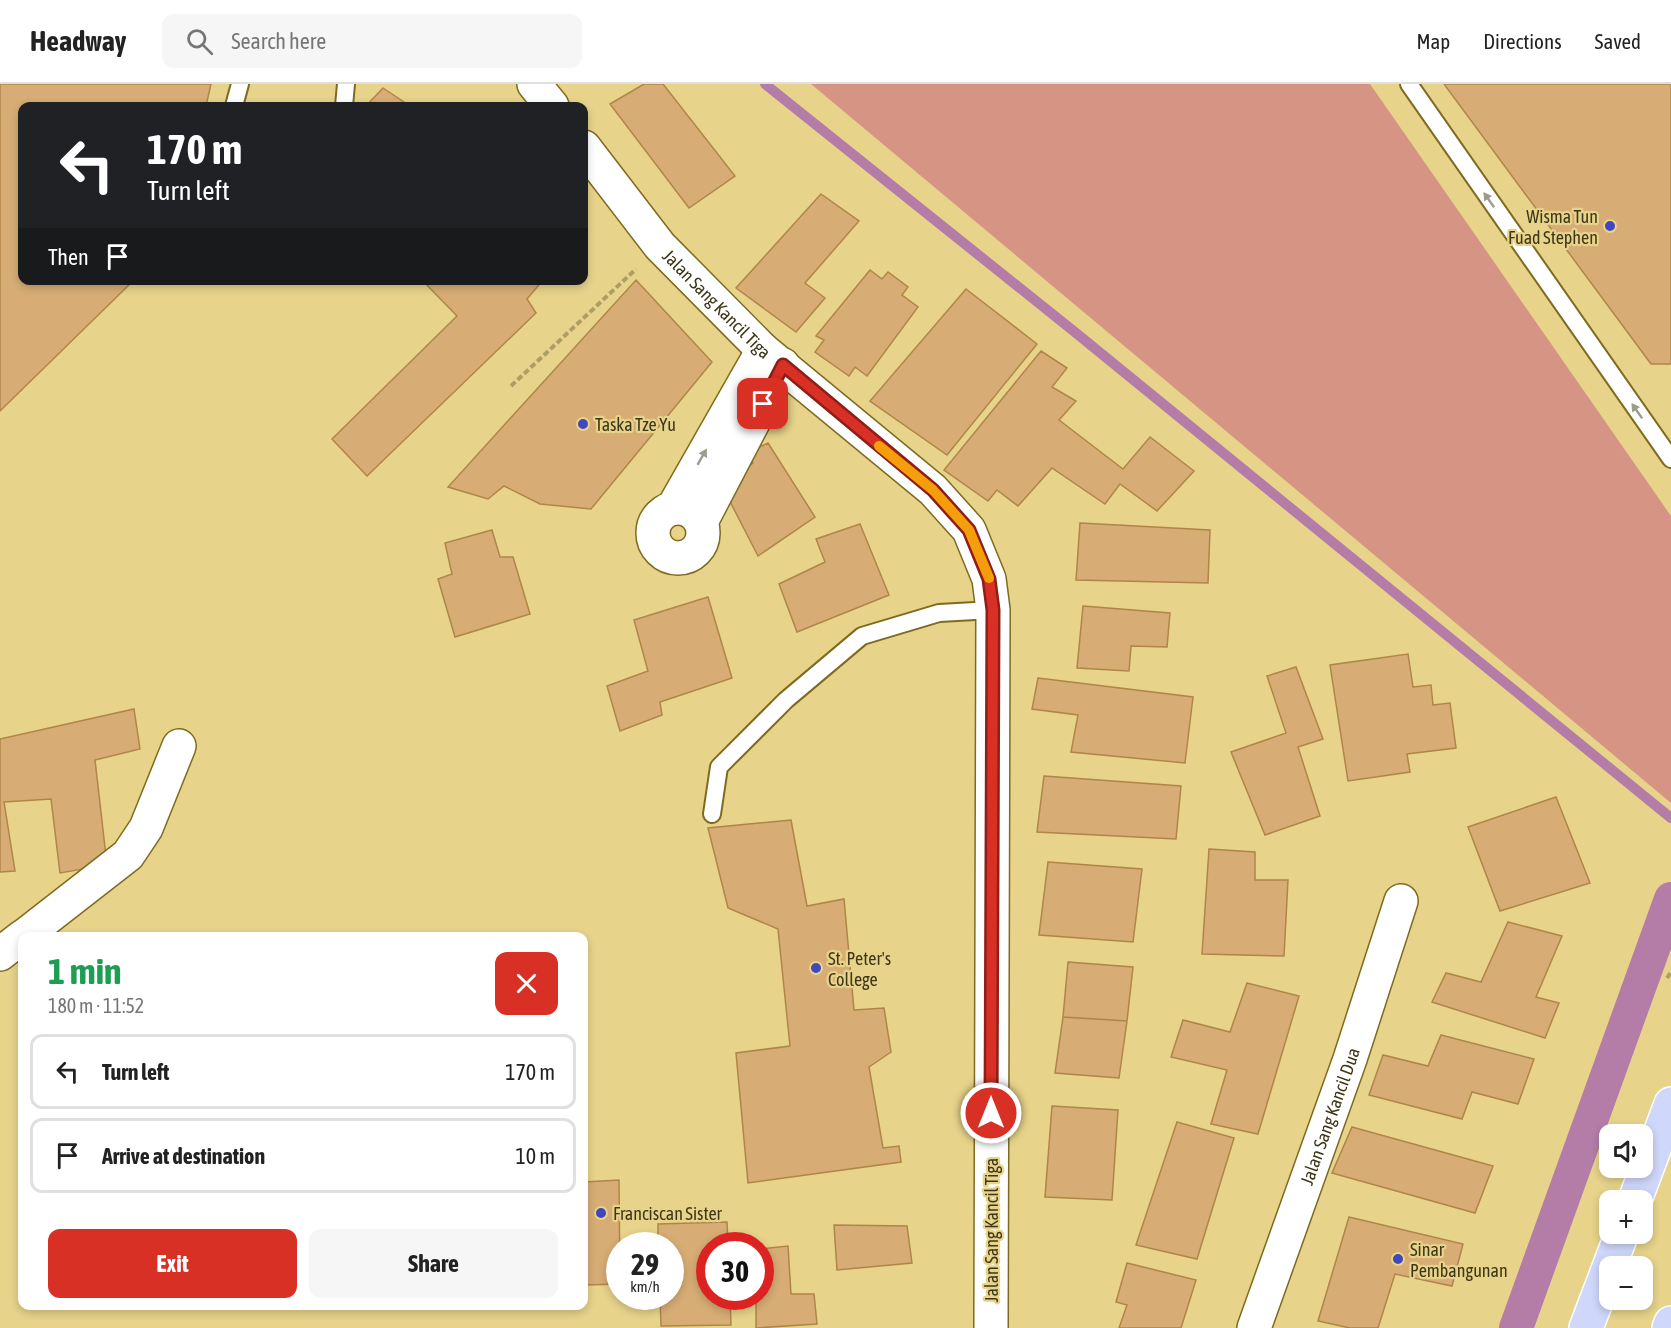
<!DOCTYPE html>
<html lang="en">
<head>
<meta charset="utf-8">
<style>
  body { margin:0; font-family:"Asap Condensed",sans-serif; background:#f6f6f6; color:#222; height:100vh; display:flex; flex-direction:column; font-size:22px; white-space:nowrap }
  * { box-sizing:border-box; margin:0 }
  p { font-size:20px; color:#767676 }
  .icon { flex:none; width:33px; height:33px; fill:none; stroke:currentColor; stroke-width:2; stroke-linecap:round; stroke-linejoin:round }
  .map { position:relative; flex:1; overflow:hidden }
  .panel { position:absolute; left:18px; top:848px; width:570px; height:378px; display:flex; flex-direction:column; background:#fff; border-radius:12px; box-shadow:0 3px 9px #0003 }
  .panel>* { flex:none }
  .hud { position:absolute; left:18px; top:18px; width:570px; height:183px; border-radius:12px; box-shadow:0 3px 9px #0003; background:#202124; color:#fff; overflow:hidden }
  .controls { position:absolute; left:1599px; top:1040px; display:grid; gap:12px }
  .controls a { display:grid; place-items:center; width:54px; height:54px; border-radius:12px; background:#fff; box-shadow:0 3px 9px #0003; font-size:30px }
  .speed { position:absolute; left:606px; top:1148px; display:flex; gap:12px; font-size:30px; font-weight:700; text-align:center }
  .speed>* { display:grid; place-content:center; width:78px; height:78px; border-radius:50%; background:#fff; box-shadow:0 3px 9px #0003; line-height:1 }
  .speed small { font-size:15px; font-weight:400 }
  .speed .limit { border:9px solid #d22; background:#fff; color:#111 }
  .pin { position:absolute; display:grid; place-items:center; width:51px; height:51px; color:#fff; margin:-26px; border-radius:12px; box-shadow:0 3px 9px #0006 }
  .me { position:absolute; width:66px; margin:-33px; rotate:0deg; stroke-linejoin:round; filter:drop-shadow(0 0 4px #0008) }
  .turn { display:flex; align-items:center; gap:21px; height:126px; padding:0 30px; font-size:27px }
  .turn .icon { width:78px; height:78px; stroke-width:2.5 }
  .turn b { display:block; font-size:42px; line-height:51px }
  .then { display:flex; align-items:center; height:57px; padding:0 30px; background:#0003; gap:12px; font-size:22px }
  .round { display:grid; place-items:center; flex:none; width:63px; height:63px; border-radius:12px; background:#f6f6f6 }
  .headline { display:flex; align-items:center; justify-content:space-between; height:102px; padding:0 30px }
  h1 { font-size:36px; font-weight:700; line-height:45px; color:#1e9e55 }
  .primary-button { display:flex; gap:12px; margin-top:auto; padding:12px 30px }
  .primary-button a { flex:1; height:69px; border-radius:12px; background:#d93025; color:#fff; font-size:24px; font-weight:700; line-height:69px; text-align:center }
  .primary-button a+a { background:#f6f6f6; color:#222 }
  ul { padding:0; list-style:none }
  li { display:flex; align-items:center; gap:18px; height:75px; margin:0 12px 9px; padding:0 18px; border:3px solid #e0e0e0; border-radius:12px }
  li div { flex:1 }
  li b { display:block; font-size:22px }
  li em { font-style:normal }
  header { display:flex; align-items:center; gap:36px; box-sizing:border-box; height:84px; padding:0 30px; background:#fff; border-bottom:2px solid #e0e0e0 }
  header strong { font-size:28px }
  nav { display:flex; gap:33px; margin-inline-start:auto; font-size:21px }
  .search { width:420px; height:54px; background:#f6f6f6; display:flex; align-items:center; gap:15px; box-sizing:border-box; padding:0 21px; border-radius:12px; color:#767676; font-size:22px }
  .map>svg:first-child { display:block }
  .green { fill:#d59484 }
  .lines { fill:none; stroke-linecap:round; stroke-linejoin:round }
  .stream { stroke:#b37da7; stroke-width:10 }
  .canal { stroke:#b37da7; stroke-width:34 }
  .building { fill:#d7ad75; stroke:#b08548; stroke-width:1.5 }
  .lane-casing { stroke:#7e6b20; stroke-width:20 }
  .street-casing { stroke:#7e6b20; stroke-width:36 }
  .primary-casing { stroke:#fff; stroke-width:36 }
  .path { stroke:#ae9e64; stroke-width:4; stroke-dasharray:6 3; stroke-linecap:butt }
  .lane { stroke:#fff; stroke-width:16 }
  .street { stroke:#fff; stroke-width:33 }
  .primary { stroke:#cfd7fb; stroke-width:33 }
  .oneway { fill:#9e9a8c }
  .route-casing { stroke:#8d1f18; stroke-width:15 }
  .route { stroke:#d93025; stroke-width:10 }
  .slow { stroke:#f59e0b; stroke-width:10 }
  .poi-dot { fill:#4148bd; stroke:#e7d38a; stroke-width:2 }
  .labels { text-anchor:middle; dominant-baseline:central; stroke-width:4.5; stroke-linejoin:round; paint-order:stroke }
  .poi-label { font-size:18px; fill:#3e3618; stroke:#e7d38a; text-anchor:start }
  .street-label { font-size:18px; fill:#3e3618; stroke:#e7d38a }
</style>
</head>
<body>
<header>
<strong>Headway</strong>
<div class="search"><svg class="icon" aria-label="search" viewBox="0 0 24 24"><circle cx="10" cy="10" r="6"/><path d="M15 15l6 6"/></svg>Search here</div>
<nav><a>Map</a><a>Directions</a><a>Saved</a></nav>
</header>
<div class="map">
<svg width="1671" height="1244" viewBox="0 0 1671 1244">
  <rect width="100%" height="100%" fill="#e7d38a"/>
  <path class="green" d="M811 0H1370L1671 432V719Z"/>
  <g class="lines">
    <path class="stream" d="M765 0 1076 249 1671 734"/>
    <path class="canal" d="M1516 1244 1671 815"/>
  </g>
  <path class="building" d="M0 0H211L206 22H22V196H134L0 327Z
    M644 0H663L735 92 689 124 610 20Z
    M1444 0H1671V280H1651Z
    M383 4 410 22H366Z
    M821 110 859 137 805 199 825 214 796 248 736 204Z
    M870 186 882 195 888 188 908 203 902 211 918 223 867 292 855 283 849 292 815 268 824 256 816 252Z
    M422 196H543L527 215 536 229 367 392 332 355 457 232Z
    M636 196 712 278 591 425 540 420 504 402 488 415 448 403Z
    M966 205 1037 260 947 371 870 317Z
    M1041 267 1067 284 1052 303 1076 317 1059 336 1123 385 1150 353 1194 387 1157 427 1120 400 1105 420 1052 384 1018 422 997 406 988 417 944 386Z
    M768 359 815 433 758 472 722 402 753 379 747 369Z
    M1080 439 1210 446 1208 499 1076 496Z
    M860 440 889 511 797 548 779 500 825 478 816 455Z
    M492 446 500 473H513L530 530 455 553 438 495 452 490 445 459Z
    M708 513 732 594 660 618 662 631 620 647 607 602 648 587 634 536Z
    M1083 522 1170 529 1167 563 1131 562 1129 587 1077 584Z
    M1408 570 1413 603 1431 601 1433 621 1450 619 1456 664 1407 670 1410 688 1348 697 1330 581Z
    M1296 583 1323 655 1298 663 1320 732 1265 751 1231 668 1286 649 1267 592Z
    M1038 594 1193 613 1185 679 1071 668 1078 631 1032 625Z
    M134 625 140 665 95 676 107 781 60 789 51 715 4 718 15 787 0 788V655Z
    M1044 692 1181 702 1176 755 1037 748Z
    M1556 713 1590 799 1500 827 1468 743Z
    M791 736 807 822 844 815 854 926 884 924 891 968 869 983 883 1064 899 1062 901 1078 748 1099 736 969 790 962 778 845 728 824 708 744Z
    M1209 765 1255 768V796H1288L1284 872 1202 870Z
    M1048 778 1142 785 1133 858 1039 851Z
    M1508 838 1562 852 1536 913 1559 919 1545 954 1432 918 1446 889 1481 898Z
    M1068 878 1133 883 1127 937 1063 933Z
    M1247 899 1299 912 1258 1050 1211 1040 1227 986 1171 973 1183 936 1230 948Z
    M1063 933 1127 937 1119 994 1055 989Z
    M1441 951 1534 975 1518 1020 1472 1008 1462 1035 1369 1011 1383 971 1428 982Z
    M1052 1022 1118 1026 1112 1116 1045 1113Z
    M1177 1038 1234 1054 1197 1175 1136 1161Z
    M1352 1043 1493 1082 1475 1129 1332 1089Z
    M619 1096 620 1200 584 1201V1098Z
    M1349 1133 1463 1160 1452 1202 1395 1190 1378 1244H1350L1318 1237Z
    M727 1138 728 1161H710V1212H730L731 1241 661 1242 660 1212H670V1161H658V1140Z
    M834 1141 907 1142 912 1179 837 1186Z
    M788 1162 791 1210H814L817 1240 756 1244V1212H760V1165Z
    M1127 1179 1196 1196 1181 1244H1119L1127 1221 1116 1218Z"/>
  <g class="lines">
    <defs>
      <path id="lane" d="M1409 0 1671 375
        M234 22 240 0
        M344 22 346 0
        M712 730 719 683 786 616 862 552 939 529 993 526"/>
      <g id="street">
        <path d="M534 0 552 22"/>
        <path id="s1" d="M584 63 660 162 763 266 933 406 969 446 989 495 993 526 991 1244"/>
        <circle cx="678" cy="449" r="25"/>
        <path d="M673 424 763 266"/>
        <path d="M701 438 783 281"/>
        <path d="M24 852 128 771 146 744 179 662"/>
        <path d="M0 870 22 853"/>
        <path id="s2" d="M1254 1244 1350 975 1401 817"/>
      </g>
      <path id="primary" d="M1635 1116 1671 1020
        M1586 1244 1622 1149
        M1669 1244 1671 1239"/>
    </defs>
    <use href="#lane" class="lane-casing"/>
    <use href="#street" class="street-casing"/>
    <use href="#primary" class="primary-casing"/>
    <path class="path" d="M511 302 636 185
      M1667 894 1671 888"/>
    <use href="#lane" class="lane"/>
    <use href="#street" class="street"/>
    <use href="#primary" class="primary"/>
  </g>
  <defs><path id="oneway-solid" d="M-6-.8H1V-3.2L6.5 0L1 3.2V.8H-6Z" transform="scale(1.5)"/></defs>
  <g class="oneway">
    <use href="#oneway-solid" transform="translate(1489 116) rotate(-125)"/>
    <use href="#oneway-solid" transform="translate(1637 327) rotate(-125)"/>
    <use href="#oneway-solid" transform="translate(702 373) rotate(-60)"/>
  </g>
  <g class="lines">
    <defs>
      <path id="route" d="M763 320 783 281 933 406 969 446 989 495 993 526 991 1029"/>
    </defs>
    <use href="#route" class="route-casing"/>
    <use href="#route" class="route"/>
    <path class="slow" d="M879 362 933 406 969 446 989 494"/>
  </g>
  <g class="poi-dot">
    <circle cx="1610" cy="142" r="6"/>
    <circle cx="583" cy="340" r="6"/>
    <circle cx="816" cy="884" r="6"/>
    <circle cx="601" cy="1129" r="6"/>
    <circle cx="1398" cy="1175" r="6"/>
  </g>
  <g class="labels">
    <g class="poi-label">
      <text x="1598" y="132" text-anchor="end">Wisma Tun<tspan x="1598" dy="21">Fuad Stephen</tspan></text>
      <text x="595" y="340">Taska Tze Yu</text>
      <text x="828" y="874">St. Peter's<tspan x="828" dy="21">College</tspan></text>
      <text x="613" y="1129">Franciscan Sister</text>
      <text x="1410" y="1165">Sinar<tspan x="1410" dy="21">Pembangunan</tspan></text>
    </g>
    <g class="street-label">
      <text stroke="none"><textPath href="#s1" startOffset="206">Jalan Sang Kancil Tiga</textPath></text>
      <text stroke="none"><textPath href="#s2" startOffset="225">Jalan Sang Kancil Dua</textPath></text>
      <text transform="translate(991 1146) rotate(-90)">Jalan Sang Kancil Tiga</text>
    </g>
  </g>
</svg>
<div class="controls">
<a><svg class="icon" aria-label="sound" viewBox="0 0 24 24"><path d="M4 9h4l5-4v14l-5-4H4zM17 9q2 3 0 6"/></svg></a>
<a>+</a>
<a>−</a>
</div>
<div class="speed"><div>29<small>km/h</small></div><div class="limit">30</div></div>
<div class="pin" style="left:763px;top:320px;background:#d93025"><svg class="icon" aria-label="arrive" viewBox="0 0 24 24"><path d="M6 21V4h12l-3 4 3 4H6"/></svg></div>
<svg class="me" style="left:991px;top:1029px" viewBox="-20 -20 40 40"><circle r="17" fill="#d93025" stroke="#fff" stroke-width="3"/><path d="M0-11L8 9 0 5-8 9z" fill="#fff"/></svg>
<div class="hud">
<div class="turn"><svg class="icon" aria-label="left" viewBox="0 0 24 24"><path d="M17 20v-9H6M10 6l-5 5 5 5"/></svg><div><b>170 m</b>Turn left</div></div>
<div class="then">Then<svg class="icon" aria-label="arrive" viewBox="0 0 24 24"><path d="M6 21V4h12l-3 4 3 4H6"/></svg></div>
</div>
<section class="panel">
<div class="headline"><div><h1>1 min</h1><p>180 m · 11:52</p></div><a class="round" style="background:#d93025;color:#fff"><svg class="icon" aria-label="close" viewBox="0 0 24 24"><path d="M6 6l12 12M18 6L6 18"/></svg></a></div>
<ul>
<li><svg class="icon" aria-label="left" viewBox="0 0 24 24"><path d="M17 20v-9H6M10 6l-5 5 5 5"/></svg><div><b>Turn left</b></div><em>170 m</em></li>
<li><svg class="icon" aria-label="arrive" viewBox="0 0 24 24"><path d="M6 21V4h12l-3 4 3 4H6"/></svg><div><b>Arrive at destination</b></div><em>10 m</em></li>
</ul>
<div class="primary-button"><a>Exit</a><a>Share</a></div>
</section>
</div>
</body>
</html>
